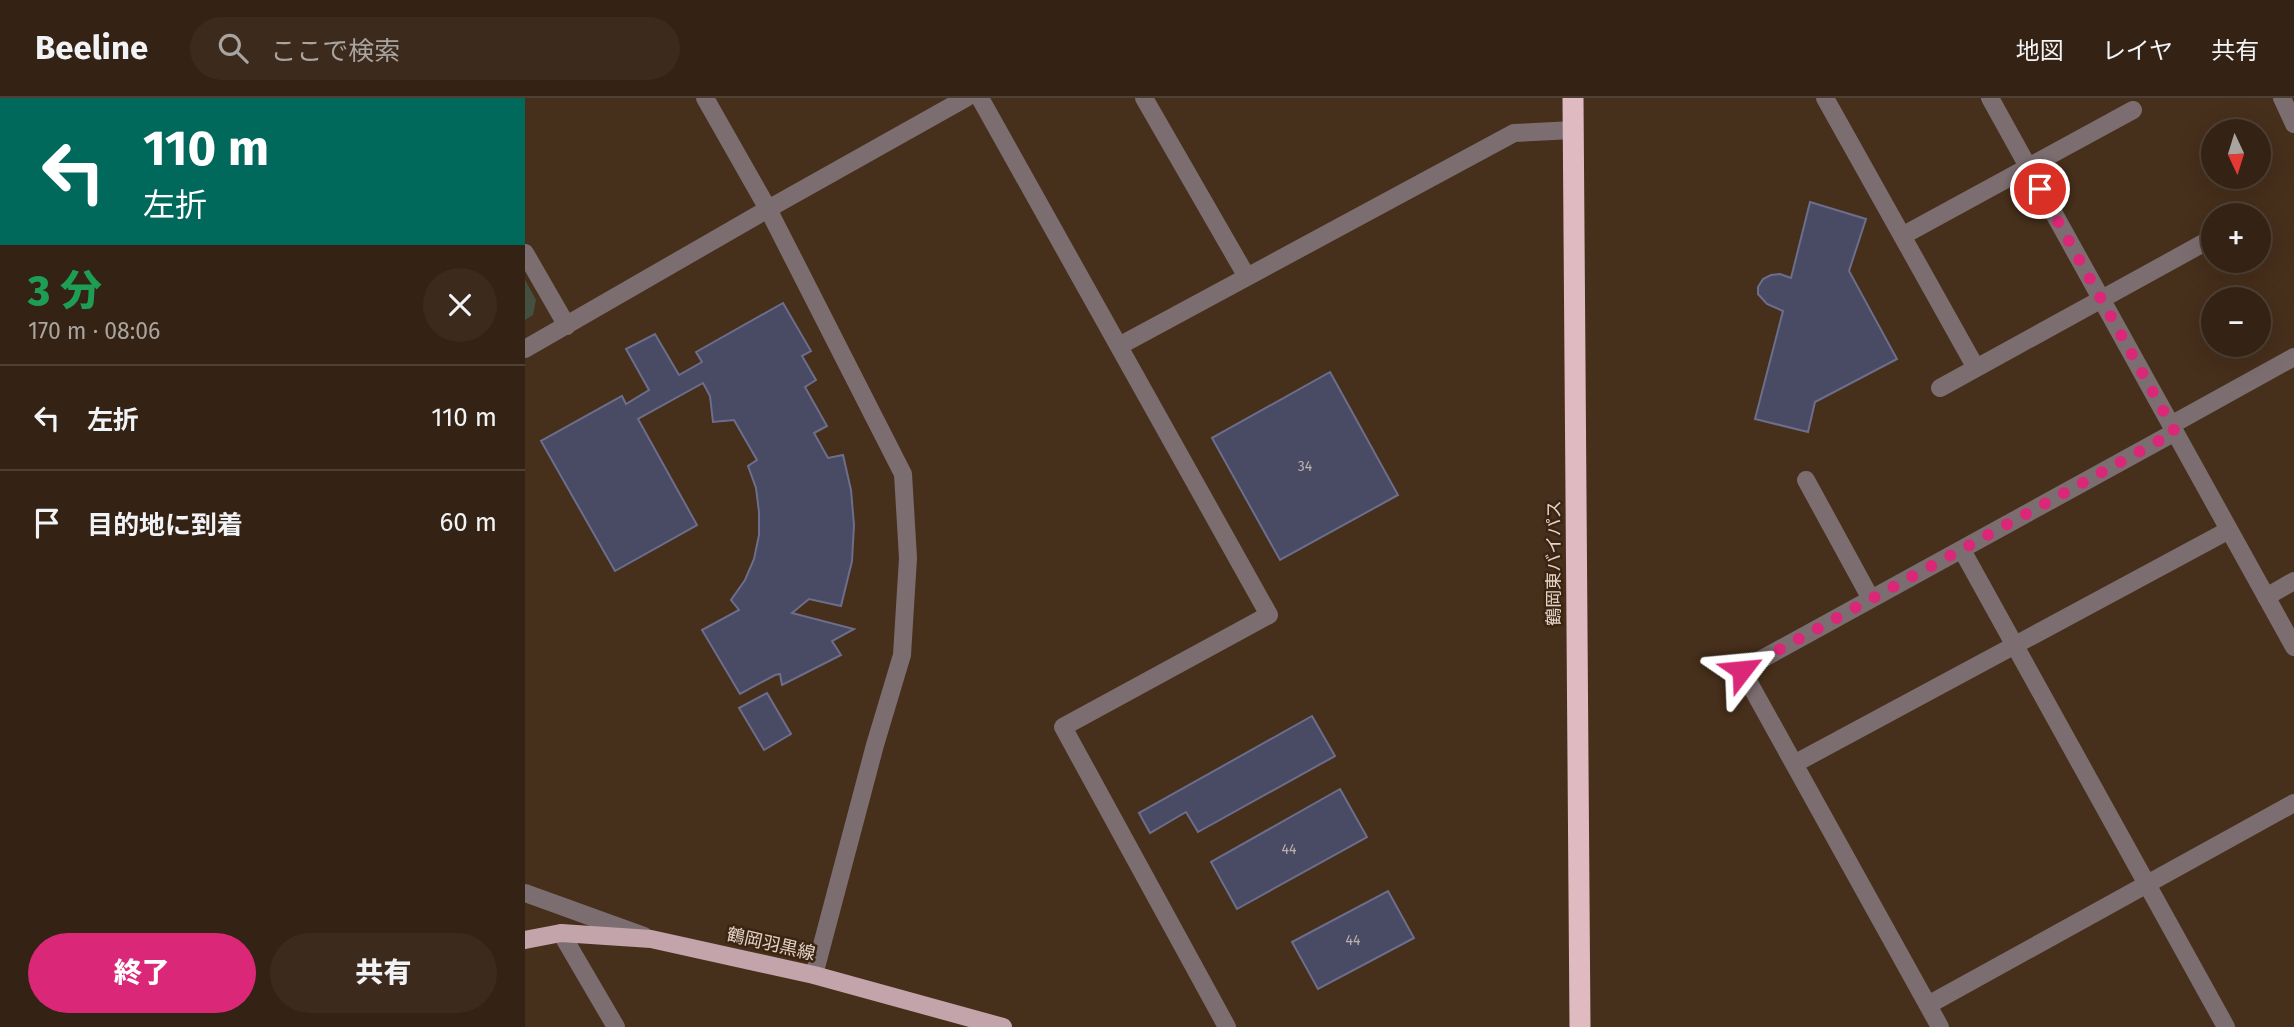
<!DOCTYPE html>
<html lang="ja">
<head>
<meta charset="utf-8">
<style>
  body { margin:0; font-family:"Fira Sans","Noto Sans JP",sans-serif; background:#3c2b1d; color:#f1f3f6; height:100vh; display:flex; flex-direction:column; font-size:26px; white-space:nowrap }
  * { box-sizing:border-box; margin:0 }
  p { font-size:23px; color:#a9a4a0 }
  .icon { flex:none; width:38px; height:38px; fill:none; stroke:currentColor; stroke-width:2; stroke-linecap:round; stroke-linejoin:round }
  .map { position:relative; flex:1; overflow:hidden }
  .sheet { display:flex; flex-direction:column; background:#342314; width:525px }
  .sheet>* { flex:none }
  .banner { background:#00695c; color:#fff; overflow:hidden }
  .needle { width:46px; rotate:176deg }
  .tools { position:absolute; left:1676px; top:21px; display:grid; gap:14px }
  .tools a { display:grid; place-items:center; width:70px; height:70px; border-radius:50%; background:#342314; box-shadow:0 7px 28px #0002,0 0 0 2px #4e4034; font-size:35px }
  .pin { position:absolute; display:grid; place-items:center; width:60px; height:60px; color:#fff; margin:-30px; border:4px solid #fff; border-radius:50%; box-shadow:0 2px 7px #0007 }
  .me { position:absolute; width:77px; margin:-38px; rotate:61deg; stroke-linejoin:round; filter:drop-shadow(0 0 5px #0008) }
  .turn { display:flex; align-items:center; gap:24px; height:147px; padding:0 28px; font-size:32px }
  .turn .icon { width:91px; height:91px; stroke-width:2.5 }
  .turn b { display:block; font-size:49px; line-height:60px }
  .round { display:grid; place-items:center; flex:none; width:74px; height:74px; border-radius:37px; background:#3c2b1d }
  .headline { display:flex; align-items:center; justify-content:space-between; height:119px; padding:0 28px }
  h1 { font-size:42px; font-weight:800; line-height:52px; color:#1e9e55 }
  .button { display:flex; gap:14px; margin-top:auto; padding:14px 28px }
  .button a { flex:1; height:80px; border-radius:42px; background:#db2777; color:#fff; font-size:28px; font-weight:800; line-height:80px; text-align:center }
  .button a+a { background:#3c2b1d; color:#f1f3f6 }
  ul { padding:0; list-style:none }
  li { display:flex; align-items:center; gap:21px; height:105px; padding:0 28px; border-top:2px solid #4e4034 }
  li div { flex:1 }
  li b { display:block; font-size:26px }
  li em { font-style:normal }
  header { display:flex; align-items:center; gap:42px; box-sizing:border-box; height:98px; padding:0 35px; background:#342314; border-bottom:2px solid #4e4034 }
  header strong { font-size:33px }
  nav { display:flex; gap:38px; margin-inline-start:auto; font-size:24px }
  .search { width:490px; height:63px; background:#3c2b1d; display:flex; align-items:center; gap:18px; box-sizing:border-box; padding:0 24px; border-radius:38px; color:#a9a4a0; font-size:26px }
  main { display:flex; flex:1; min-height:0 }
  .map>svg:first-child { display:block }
  .green { fill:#455140 }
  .building { fill:#494a64; stroke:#6c6e8c; stroke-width:2 }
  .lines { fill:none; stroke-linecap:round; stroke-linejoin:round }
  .minor { stroke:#7c6d70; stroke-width:18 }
  .major { stroke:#c3a4aa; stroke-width:18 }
  .highway { stroke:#dfbac1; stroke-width:21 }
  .route { stroke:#db2777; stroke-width:12; stroke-dasharray:0 21.6 }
  .labels { text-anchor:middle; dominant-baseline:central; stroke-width:5; stroke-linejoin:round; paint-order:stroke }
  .number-label { font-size:14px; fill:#bcb1ae }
  .street-label { font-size:18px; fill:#e3d3c7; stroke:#3b2411 }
</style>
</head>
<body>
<header>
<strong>Beeline</strong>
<div class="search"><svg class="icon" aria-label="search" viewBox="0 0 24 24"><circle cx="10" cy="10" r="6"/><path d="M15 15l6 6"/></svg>ここで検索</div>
<nav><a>地図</a><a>レイヤ</a><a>共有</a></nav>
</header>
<main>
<section class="sheet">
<div class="banner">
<div class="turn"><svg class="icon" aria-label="left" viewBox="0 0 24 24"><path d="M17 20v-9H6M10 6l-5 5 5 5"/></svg><div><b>110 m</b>左折</div></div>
</div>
<div class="headline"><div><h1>3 分</h1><p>170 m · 08:06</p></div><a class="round"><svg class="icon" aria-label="close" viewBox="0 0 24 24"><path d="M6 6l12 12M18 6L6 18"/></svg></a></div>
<ul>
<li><svg class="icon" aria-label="left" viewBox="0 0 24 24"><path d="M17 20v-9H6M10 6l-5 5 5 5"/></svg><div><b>左折</b></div><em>110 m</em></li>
<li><svg class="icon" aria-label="arrive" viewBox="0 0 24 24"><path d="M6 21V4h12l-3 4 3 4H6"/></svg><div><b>目的地に到着</b></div><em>60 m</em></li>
</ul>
<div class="button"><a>終了</a><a>共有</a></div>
</section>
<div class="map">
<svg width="1769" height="929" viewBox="0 0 1769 929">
  <rect width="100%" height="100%" fill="#462f1b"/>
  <path class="green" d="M0 182 11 202 8 217 0 222Z"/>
  <path class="building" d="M1285 104 1341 121 1324 173 1372 261 1290 304 1283 334 1230 321 1258 213 1242 206 1233 196V189L1238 181 1246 177 1255 176 1266 180Z
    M258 205 286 253 277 258 291 282 280 289 302 328 289 335 303 360 318 357 326 392 329 427 327 463 316 508 284 501 267 515 329 531 307 543 316 557 257 587 255 576 250 577 215 596 177 532 214 512 206 502 220 482 229 461 234 437V414L231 390 223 368 232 362 209 322 188 324 185 298 178 285 113 321 172 427 90 473 16 343 97 298 101 306 124 292 101 251 130 236 154 277 177 264 171 254Z
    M805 274 873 397 755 462 687 340Z
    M242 595 266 636 239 652 214 610Z
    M787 618 810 658 673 734 661 714 625 735 614 715Z
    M815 691 842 739 712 811 686 764Z
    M863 793 889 840 793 891 767 844Z"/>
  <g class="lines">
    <path class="minor" d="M180 0 243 111 378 376 383 460 377 557 350 647 289 877
      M455 0 744 517 538 629 702 929
      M619 0 722 179
      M1300 0 1451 270
      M1465 0 1769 549
      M1757 0 1769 26
      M1377 138 1608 12
      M0 155 42 228
      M594 248 989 35 1048 32
      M0 251 243 111 441 0
      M1415 290 1684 142
      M1646 327 1769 259
      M1281 382 1346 501
      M1437 452 1701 929
      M1741 499 1769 483
      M1269 666 1704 432
      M0 795 119 838
      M36 835 91 929
      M1403 907 1769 705
      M1415 929 1217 572 1650 334"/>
    <path class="major" d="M0 842 36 835 126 841 289 877 478 929"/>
    <path class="highway" d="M1048 0 1055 929"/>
  </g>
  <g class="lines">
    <path class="route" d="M1217 572 1650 334 1515 91"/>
  </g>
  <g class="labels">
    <g class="number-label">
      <text x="780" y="368">34</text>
      <text x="764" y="751">44</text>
      <text x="828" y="842">44</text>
    </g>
    <g class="street-label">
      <text transform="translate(1029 465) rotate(-90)">鶴岡東バイパス</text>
      <text transform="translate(246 846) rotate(13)">鶴岡羽黒線</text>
    </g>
  </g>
</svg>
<div class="tools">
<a><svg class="needle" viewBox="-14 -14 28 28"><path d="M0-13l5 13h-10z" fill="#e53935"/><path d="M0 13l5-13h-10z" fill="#a9a4a0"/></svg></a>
<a>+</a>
<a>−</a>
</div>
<div class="pin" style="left:1515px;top:91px;background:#d93025"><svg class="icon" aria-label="arrive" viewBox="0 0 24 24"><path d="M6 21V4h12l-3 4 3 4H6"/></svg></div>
<svg class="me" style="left:1217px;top:572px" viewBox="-20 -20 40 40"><path d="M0-17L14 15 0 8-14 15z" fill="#db2777" stroke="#fff" stroke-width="4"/></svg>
</div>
</main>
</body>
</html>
